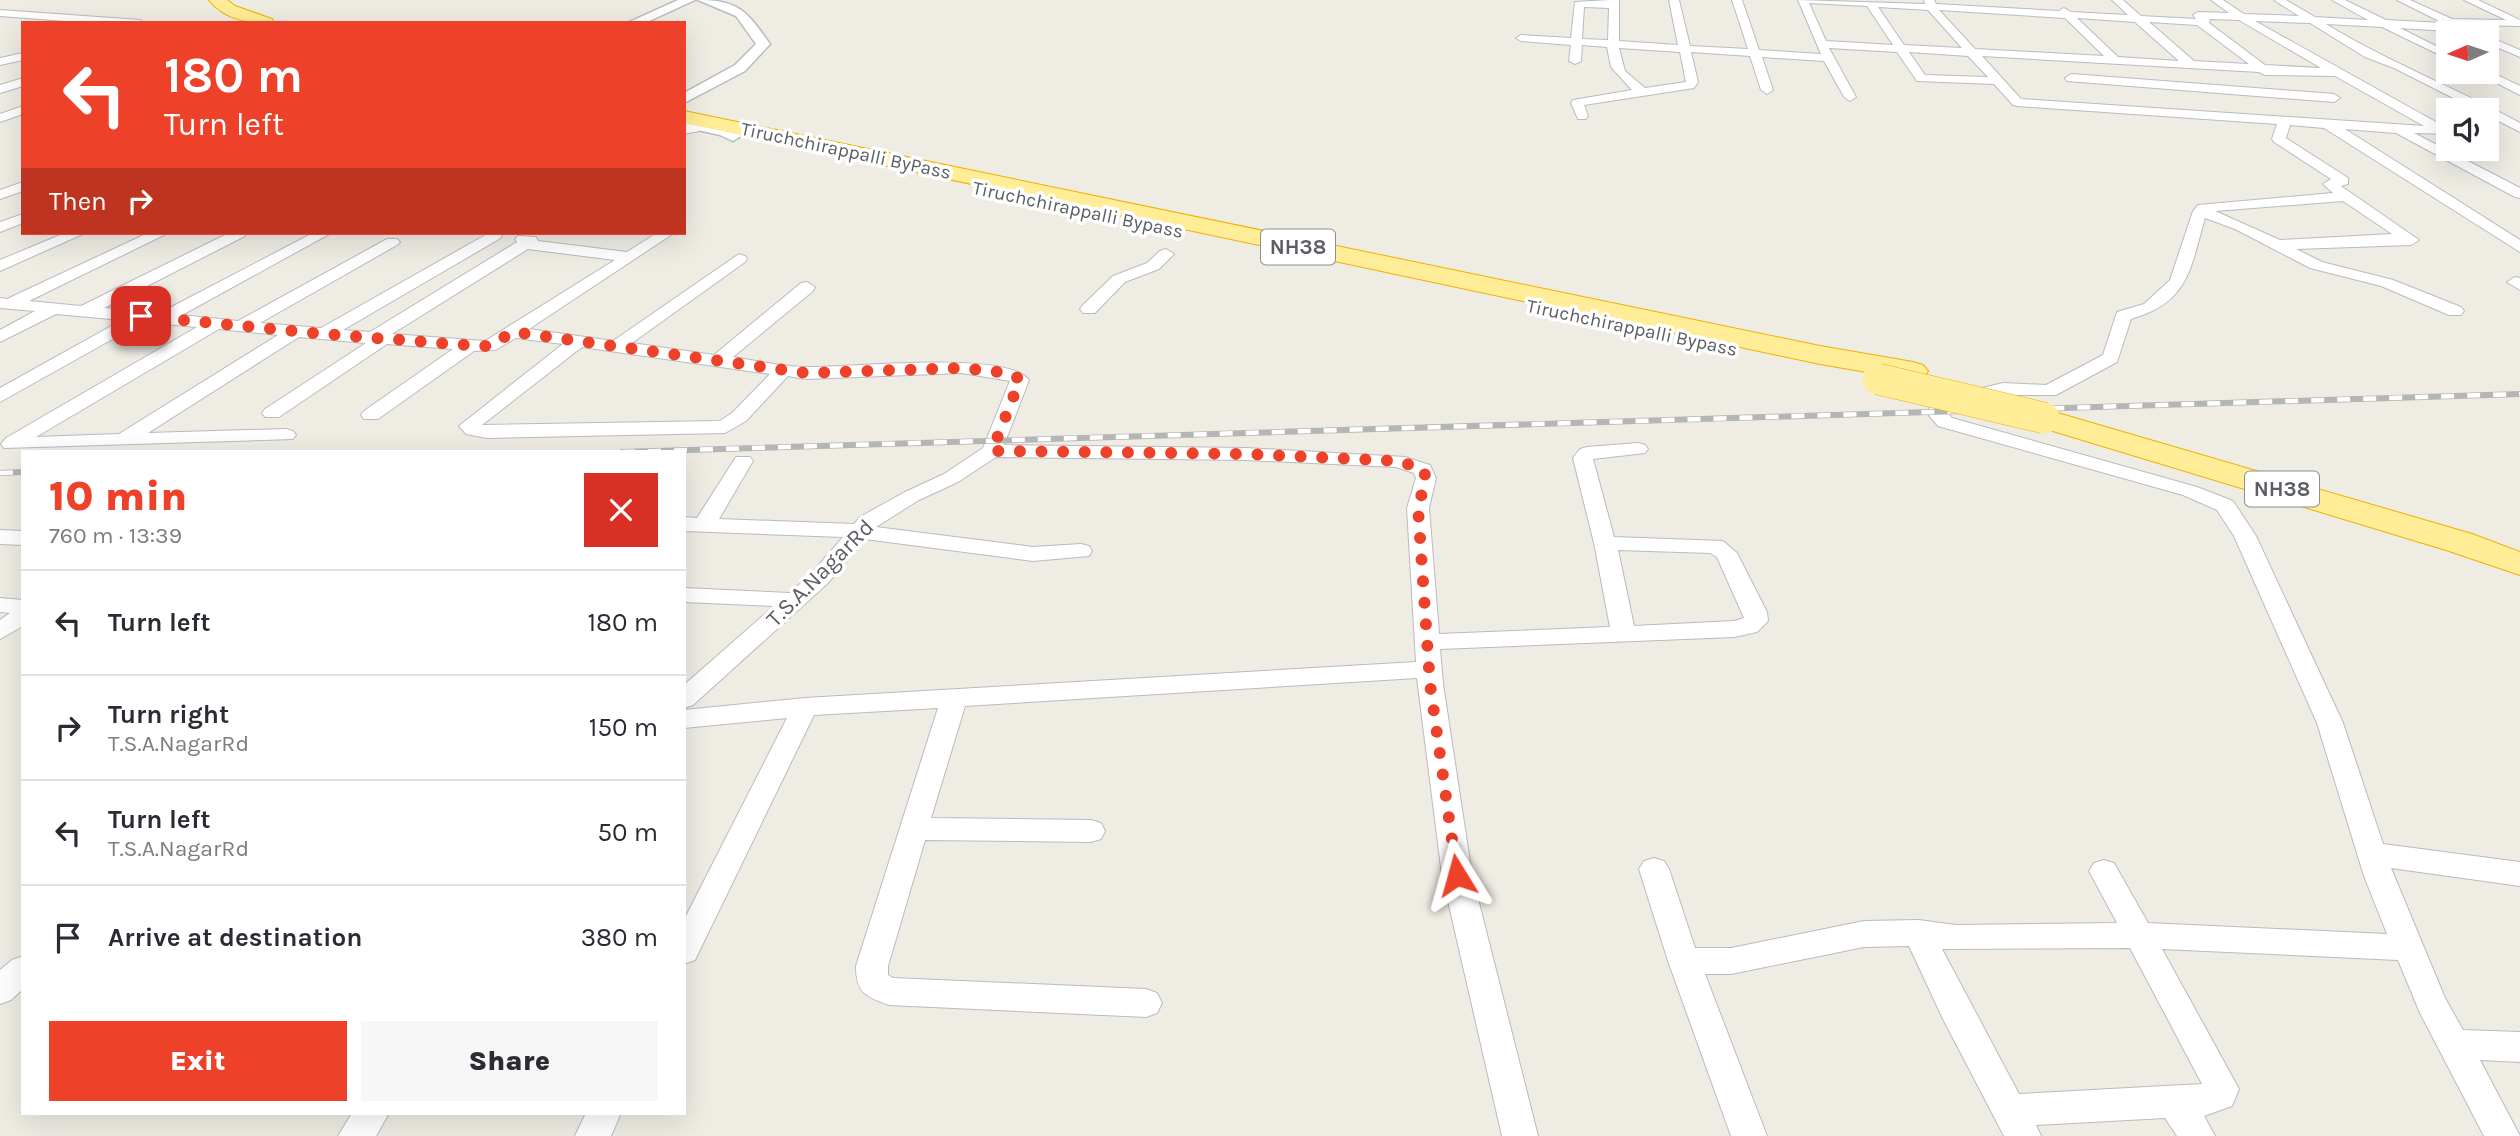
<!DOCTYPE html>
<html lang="en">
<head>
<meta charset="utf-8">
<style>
  body { margin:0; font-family:Karla,sans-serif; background:#f7f7f7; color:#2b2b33; height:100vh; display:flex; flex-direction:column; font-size:26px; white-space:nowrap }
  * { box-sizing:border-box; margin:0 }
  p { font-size:23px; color:#7c7c81 }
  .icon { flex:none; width:38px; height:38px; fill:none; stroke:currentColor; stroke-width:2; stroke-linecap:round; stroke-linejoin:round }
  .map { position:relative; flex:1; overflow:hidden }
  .details { position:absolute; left:21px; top:450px; width:665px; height:665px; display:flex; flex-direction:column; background:#fff; border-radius:0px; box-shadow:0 7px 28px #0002 }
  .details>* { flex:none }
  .hud { position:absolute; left:21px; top:21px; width:665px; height:214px; border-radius:0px; box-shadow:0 7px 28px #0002; background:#ee4129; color:#fff; overflow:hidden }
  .needle { width:46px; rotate:267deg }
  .fabs { position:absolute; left:2436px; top:21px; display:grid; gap:14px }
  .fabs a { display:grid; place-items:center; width:63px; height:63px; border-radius:0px; background:#fff; box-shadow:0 7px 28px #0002; font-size:35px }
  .pin { position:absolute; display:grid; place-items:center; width:60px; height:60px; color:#fff; margin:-30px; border-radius:14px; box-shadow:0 4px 10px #0006 }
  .me { position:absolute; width:77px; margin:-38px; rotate:352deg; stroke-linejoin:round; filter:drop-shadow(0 0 5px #0008) }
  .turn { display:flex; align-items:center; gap:24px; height:147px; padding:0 28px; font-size:32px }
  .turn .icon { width:91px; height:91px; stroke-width:2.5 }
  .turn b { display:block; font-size:49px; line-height:60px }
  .then { display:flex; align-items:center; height:66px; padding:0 28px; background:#0003; gap:14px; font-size:26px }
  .round { display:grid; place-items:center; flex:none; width:74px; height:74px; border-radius:0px; background:#f7f7f7 }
  .overview { display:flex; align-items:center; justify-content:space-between; height:119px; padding:0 28px }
  h1 { font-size:42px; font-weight:800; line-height:52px; color:#ee4129 }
  .button { display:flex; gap:14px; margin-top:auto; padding:14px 28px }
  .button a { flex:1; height:80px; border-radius:0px; background:#ee4129; color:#fff; font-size:28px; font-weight:800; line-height:80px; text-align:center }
  .button a+a { background:#f7f7f7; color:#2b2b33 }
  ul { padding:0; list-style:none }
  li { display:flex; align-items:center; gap:21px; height:105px; padding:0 28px; border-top:2px solid #e1e1e2 }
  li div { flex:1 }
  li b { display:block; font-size:26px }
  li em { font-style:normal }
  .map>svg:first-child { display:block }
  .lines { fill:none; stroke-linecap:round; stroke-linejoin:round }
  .minor-casing { stroke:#b8bbc0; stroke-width:2 }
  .tertiary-casing { stroke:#b8bbc0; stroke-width:3 }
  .trunk-casing { stroke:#f1b000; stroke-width:2 }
  .minor { fill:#fff; fill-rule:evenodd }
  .tertiary { fill:#fff; fill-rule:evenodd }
  .trunk { fill:#ffed98; fill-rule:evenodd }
  .rail-casing { stroke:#b4b5b5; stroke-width:6 }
  .rail { stroke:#fff; stroke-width:4.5; stroke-dasharray:13; stroke-linecap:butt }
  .trunk-bridge-casing { stroke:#f1b000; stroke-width:32; stroke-linecap:butt }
  .trunk-bridge { stroke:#ffed98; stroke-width:31 }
  .route { stroke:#ee4129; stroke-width:12; stroke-dasharray:0 21.6 }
  .labels { text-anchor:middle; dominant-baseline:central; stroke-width:7; stroke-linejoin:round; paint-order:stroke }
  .far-street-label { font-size:19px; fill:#5b5f64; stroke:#fff }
  .shield { fill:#fff; stroke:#8c8f92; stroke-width:2 }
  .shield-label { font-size:21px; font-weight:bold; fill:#5b5f64 }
  .street-label { font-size:23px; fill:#5b5f64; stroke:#fff }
</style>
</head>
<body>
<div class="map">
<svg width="2520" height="1136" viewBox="0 0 2520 1136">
  <rect width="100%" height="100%" fill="#eeece3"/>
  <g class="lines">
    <defs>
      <path id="minor" d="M1609 0H1619V41L1678 45 1669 0H1679L1690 46 1748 49 1732 0H1742L1759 50 1821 54 1798 0 1925 4 1924 0H1934L1936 4 2059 11 2064 8 2071 12 2128 15 2112 0H2123L2141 16 2196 19 2193 15 2198 12 2229 13 2211 0H2223L2244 14 2299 16 2274 0H2286L2315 17 2368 20 2332 0H2345L2386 20 2443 23 2397 0H2410L2452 19 2506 20 2464 0H2478L2520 20V26L2465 25 2478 33 2400 28 2448 52V59L2382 27 2326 24C2388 62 2456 88 2520 123V132L2487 115V110H2477L2394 68 2365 57 2310 23 2255 21 2443 126H2448V134L2414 133 2520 188V198L2515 197 2396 133 2345 129 2520 240V252L2324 128 2290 125 2286 138 2348 178V184L2341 186 2419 240 2411 245 2296 249 2322 262 2393 280 2461 307 2464 311 2461 315H2449L2381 286 2310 268 2235 229 2205 218C2190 270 2189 302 2131 319L2117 362 2056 395H2003L1949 408 1947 412 1952 418 2197 487 2233 501 2256 536 2343 723 2383 844 2520 862V886L2391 868 2445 998 2463 1030 2520 1032V1062L2480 1060 2520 1136H2484L2420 1013 2398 960 2162 949 2239 1089 2232 1106 2204 1116 2215 1136H2177L2165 1118 2036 1125 2041 1136H2004L1943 1019 1909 946 1864 947 1731 974H1705L1767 1136H1731L1668 961 1639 869 1644 861 1654 858 1664 861 1669 869 1695 948H1731L1864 921 1919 920 1956 925 2117 923 2089 871 2094 863 2104 860 2114 863 2148 923 2387 934 2364 876 2317 723 2234 536 2217 510 2183 495 1938 426 1927 413 1934 400 2003 383 2046 385 2103 355 2117 312 2144 304 2170 280 2193 211 2198 205 2333 193 2323 184 2331 179 2274 142 2272 139 2277 124 2017 106 2013 105 1994 84 1917 81 1897 52 1829 48 1856 97 1850 101 1844 97 1824 61 1762 57 1773 90 1767 94 1761 90 1750 56 1691 52 1698 82 1694 88 1584 105 1588 116 1586 119H1578L1571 103 1573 100 1632 90 1611 67 1607 47 1582 45 1581 61 1575 64 1569 61 1571 45 1521 41 1516 38 1521 35 1571 38 1575 2ZM1809 3 1867 6 1893 45 1826 41ZM1584 7 1609 8 1608 40 1582 39ZM1878 7 1928 10 1962 48 1904 45ZM1939 10 2065 18 2104 56 1975 49ZM2077 18 2135 22 2179 61 2118 57ZM2210 19 2239 20 2321 68 2265 65 2209 23ZM2149 22 2197 25 2249 64 2194 61ZM1619 48 1680 52 1686 82 1645 88 1625 71ZM1909 52 1968 56 1988 77 1925 75ZM1982 56 2259 72 2265 75 2335 76 2424 126 2021 99ZM2343 201 2392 234 2280 240 2215 211ZM2130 948 2202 1084 2019 1094 1942 949Z
        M0 10 140 20 145 23H92L0 16Z
        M2487 36 2520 50V57L2487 43Z
        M23 53V60L0 65V58Z
        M2487 70 2520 86V95L2475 72Z
        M2071 74 2334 94 2340 98 2334 102 2067 81 2065 78Z
        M23 78V86L0 93V85Z
        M23 106V114L0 122V114Z
        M694 124 699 125V131L684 134V126Z
        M23 182V191L0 199V190Z
        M23 214V223L0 232V222Z
        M65 233H85L0 271V260Z
        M148 233H168L29 301 81 306 229 233H247L245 236 104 308 160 313 313 233H331L182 315 238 321 387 239H397L400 242 397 245 260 323 321 328 489 233H499L502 236 499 239 343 330 370 332 517 242 515 239 518 236 536 237 538 241 627 252 657 233H674L529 329 613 341 739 254 745 256 747 259 745 262 632 343 714 355 801 283 807 282 815 287 813 291 733 357C758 361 783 367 808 367 849 368 1007 350 1029 380L1004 445 1246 448 1405 457 1430 465 1436 478 1429 508 1439 634 1610 627 1594 543 1573 458 1580 449 1587 447 1638 443 1645 445 1648 449 1645 453 1593 459 1614 537 1723 541 1737 553 1767 612 1768 621 1757 632 1734 637 1440 649 1443 684 1472 875 1538 1136H1502L1442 875 1417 678 965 706 931 818 1091 820 1101 823 1105 831 1101 839 1091 842 925 840 888 966V975L893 978 1146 989 1157 993 1162 1003 1157 1013 1146 1017 889 1005C865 996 856 993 856 966L938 708 814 715 695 960 684 964V920L787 718 684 728V710L805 698 1416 662 1407 508 1416 478 1414 473 1396 467 1246 460 996 457 958 482 919 500 876 527 1033 547 1081 544 1089 546 1092 551 1089 556 1033 561 865 539 828 583 693 705 684 708V685L774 606 684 602V588L790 593 812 573 843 537 684 531V517L697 518 736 457H750L753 461 719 519 854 524 860 517 905 492 944 474 983 448 1010 381 962 373 806 379 788 376 746 421 725 433 487 438 466 434 459 426 563 344 516 338 495 350 474 351 378 419H364L361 415 364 411 453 349 387 344 279 417H265L262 413 265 409 366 343 299 337 148 433 286 429 293 431 296 435 293 439 4 448 1 444 6 438 197 327 143 322 0 402V388L122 320 56 314 0 342V330L35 311 0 308V298L7 299ZM528 249 615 260 485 341 392 334ZM219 329 278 335 119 434 36 437ZM582 347 770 374 732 413 720 421 482 425ZM1618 550 1710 553 1717 557 1744 618 1734 621 1634 626Z
        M1166 249 1174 254 1159 269 1125 282 1095 313H1083L1080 309 1083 305 1113 276 1147 263 1160 251Z
        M2515 277 2520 278V290L2507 282Z
        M0 530 23 531V545L0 544Z
        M0 598 23 600V626L0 639V620L10 613 0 612Z
        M23 956V989L11 1000 0 1004V970L12 960Z
        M352 1113H389L376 1136H338Z
        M586 1113H621L611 1136H575Z"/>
      <path id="tertiary" d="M678 0H695L645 23H627Z
        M698 0C740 0 747 12 770 44L745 71 684 103V93L735 65 756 44 736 16Z
        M689 118 731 128 741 136 733 141 720 135 684 127V119Z"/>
      <path id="trunk" d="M209 0H227L235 6 272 19 274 23C250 23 226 21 209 0Z
        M684 111 1820 346 1913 362 1923 365 1928 371 1923 377 1913 380 1820 364 684 123Z
        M2044 409 2472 534 2520 552V575L2446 550 2033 425 2028 418 2033 411Z"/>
    </defs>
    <use href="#minor" class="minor-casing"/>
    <use href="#tertiary" class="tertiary-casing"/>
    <use href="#trunk" class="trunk-casing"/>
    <use href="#minor" class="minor"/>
    <use href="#tertiary" class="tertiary"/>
    <use href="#trunk" class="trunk"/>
    <defs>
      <path id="rail" d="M622 452 2520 394
        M0 473 23 472"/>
    </defs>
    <use href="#rail" class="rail-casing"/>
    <use href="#rail" class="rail"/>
    <defs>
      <path id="trunk-bridge" d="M1878 379 2044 418"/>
    </defs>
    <use href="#trunk-bridge" class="trunk-bridge-casing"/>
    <use href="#trunk-bridge" class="trunk-bridge"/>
  </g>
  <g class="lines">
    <path class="route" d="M141 316 324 334 479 346H489L513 332 806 373 962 368 998 372 1014 375 1020 380 992 451 1246 454 1398 461 1423 469 1426 478 1418 508 1430 684 1457 875"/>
  </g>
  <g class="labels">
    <g class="far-street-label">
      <text transform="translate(846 151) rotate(12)">Tiruchchirappalli ByPass</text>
      <text transform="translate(1078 210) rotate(12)">Tiruchchirappalli Bypass</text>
      <text transform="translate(1632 328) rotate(12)">Tiruchchirappalli Bypass</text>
    </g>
    <g class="shield">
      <rect x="1261" y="229.5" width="74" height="35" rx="5"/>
      <rect x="2245" y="471.5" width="74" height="35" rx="5"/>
    </g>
    <g class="shield-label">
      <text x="1298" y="247">NH38</text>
      <text x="2282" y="489">NH38</text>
    </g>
    <g class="street-label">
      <text transform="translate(820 573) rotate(-45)">T.S.A.NagarRd</text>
    </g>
  </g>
</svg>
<div class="fabs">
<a><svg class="needle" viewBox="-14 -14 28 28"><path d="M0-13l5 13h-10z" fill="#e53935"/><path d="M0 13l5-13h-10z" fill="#7c7c81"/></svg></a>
<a><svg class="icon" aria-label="sound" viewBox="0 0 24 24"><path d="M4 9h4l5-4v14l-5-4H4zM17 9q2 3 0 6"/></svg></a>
</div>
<div class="pin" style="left:141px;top:316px;background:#d93025"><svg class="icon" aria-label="arrive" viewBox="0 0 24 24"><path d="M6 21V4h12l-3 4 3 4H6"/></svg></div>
<svg class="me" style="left:1457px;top:875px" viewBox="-20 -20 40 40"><path d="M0-17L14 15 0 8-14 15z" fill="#ee4129" stroke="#fff" stroke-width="4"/></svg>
<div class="hud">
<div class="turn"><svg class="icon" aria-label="left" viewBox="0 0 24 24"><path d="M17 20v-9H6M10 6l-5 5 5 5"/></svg><div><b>180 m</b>Turn left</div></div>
<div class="then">Then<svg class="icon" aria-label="right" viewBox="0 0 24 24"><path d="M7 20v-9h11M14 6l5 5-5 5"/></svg></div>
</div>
<section class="details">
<div class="overview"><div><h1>10 min</h1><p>760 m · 13:39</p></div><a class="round" style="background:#d93025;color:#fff"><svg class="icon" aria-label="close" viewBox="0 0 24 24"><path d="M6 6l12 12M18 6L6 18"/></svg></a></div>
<ul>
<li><svg class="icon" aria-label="left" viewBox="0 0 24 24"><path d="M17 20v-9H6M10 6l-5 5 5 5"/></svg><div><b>Turn left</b></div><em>180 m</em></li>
<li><svg class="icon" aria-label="right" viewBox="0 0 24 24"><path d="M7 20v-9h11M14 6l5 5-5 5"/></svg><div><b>Turn right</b><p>T.S.A.NagarRd</p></div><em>150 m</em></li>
<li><svg class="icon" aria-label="left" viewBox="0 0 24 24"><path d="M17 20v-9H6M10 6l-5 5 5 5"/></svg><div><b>Turn left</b><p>T.S.A.NagarRd</p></div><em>50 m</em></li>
<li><svg class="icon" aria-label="arrive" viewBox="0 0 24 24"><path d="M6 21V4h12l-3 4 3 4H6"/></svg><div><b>Arrive at destination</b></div><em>380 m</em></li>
</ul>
<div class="button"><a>Exit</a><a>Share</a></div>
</section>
</div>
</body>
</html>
